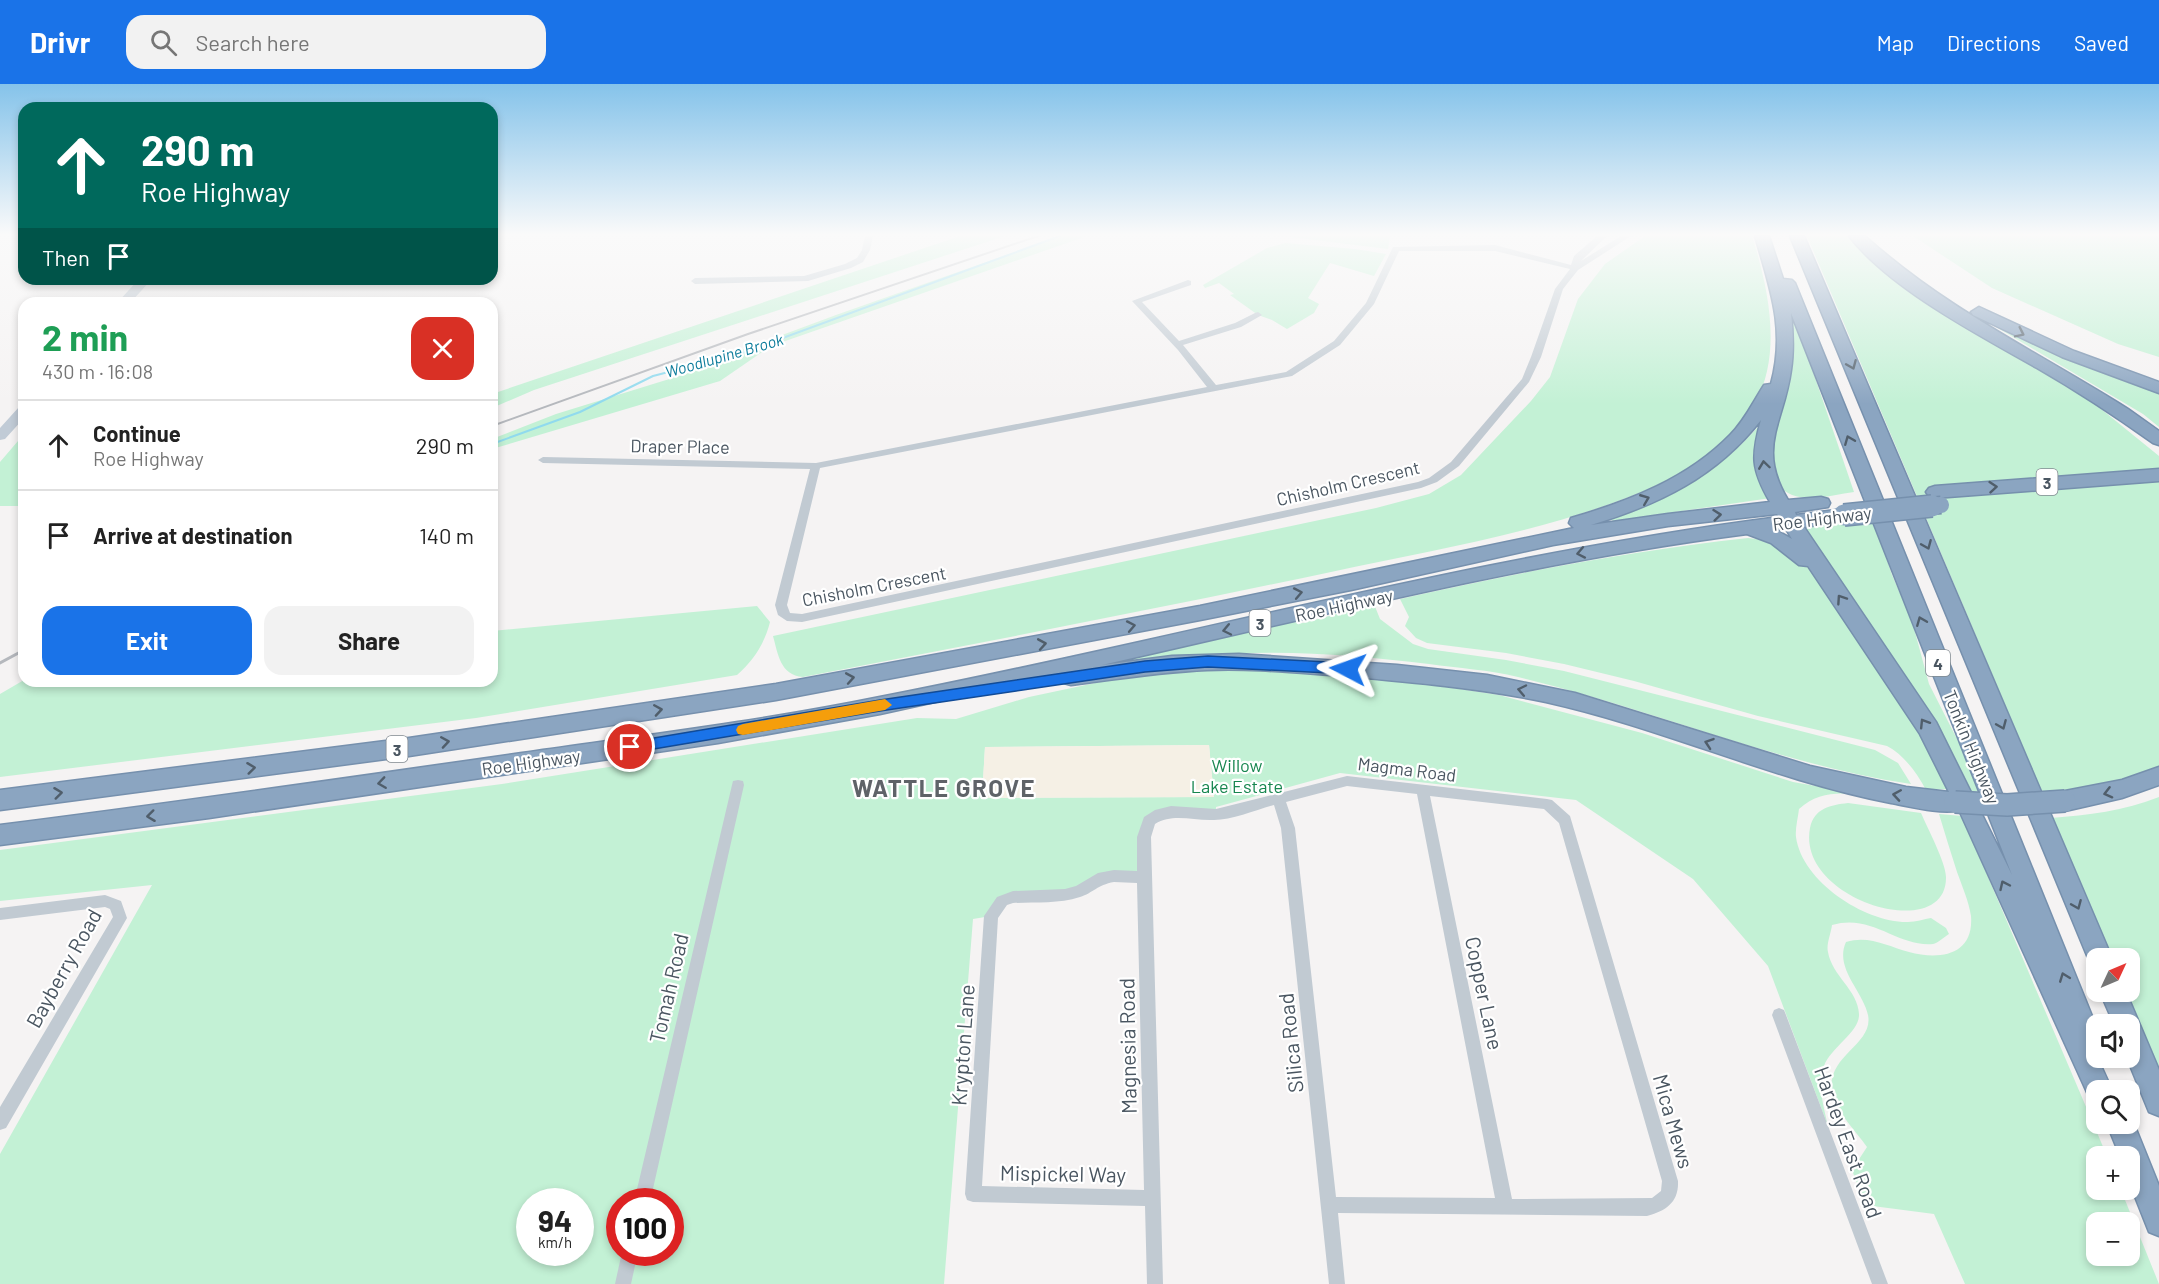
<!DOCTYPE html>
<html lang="en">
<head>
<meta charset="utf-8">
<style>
  body { margin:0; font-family:Barlow,sans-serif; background:#f2f2f2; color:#222; height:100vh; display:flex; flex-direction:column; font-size:22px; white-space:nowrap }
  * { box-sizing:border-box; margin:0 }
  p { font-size:20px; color:#767676 }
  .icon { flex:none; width:33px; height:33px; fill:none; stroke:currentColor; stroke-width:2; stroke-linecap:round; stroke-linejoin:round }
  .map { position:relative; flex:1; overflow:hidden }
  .side { position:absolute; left:18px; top:213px; width:480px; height:390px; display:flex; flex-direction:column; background:#fff; border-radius:18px; box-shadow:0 3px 9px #0003 }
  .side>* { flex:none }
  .guide { position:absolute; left:18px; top:18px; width:480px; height:183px; border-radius:18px; box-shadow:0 3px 9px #0003; background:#00695c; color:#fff; overflow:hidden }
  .needle { width:39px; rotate:46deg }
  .tools { position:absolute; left:2086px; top:864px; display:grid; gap:12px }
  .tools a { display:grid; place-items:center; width:54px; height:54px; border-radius:12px; background:#fff; box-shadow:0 3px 9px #0003; font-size:30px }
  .speed { position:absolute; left:516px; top:1104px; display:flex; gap:12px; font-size:30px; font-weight:700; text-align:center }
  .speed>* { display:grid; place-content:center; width:78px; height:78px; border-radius:50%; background:#fff; box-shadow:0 3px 9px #0003; line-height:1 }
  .speed small { font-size:15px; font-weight:400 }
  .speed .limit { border:9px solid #d22; background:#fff; color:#111 }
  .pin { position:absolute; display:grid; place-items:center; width:51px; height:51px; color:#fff; margin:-26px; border:3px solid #fff; border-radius:50%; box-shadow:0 2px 6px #0007 }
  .me { position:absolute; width:66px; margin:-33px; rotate:274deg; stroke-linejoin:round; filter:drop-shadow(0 0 4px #0008) }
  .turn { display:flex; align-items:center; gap:21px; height:126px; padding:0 24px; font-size:27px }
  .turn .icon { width:78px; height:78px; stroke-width:2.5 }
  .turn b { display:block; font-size:42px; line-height:51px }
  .then { display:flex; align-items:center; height:57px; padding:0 24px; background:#0003; gap:12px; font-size:22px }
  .round { display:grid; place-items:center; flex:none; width:63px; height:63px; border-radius:18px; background:#f2f2f2 }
  .headline { display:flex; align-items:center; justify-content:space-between; height:102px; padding:0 24px }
  h1 { font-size:36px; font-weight:700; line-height:45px; color:#1e9e55 }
  .action { display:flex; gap:12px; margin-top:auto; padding:12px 24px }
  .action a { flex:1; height:69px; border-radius:18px; background:#1a73e8; color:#fff; font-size:24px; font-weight:700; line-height:69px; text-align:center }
  .action a+a { background:#f2f2f2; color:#222 }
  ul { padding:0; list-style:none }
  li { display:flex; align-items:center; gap:18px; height:90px; padding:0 24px; border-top:2px solid #e0e0e0 }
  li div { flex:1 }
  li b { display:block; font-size:22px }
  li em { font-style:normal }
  header { display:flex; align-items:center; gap:36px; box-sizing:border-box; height:84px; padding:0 30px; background:#1a73e8; color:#fff }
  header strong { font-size:28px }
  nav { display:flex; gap:33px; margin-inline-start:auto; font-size:21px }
  .search { width:420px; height:54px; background:#f2f2f2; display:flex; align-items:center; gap:15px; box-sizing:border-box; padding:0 21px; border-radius:18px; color:#767676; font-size:22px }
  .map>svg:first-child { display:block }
  .green { fill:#c3f1d5; fill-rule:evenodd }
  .sand { fill:#f5f0e5 }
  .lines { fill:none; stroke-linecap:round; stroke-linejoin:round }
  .stream { stroke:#90daee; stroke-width:2 }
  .highway-casing { stroke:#7690ad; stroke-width:3 }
  .street { fill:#c1cad2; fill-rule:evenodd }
  .secondary { fill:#c1cbd6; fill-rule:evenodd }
  .highway { fill:#8ba5c1; fill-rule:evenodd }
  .rail-far1 { stroke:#b5b8bd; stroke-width:2 }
  .rail { stroke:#b5b8bd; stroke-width:3 }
  .highway-bridge-far1-casing { stroke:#7690ad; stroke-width:19; stroke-linecap:butt }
  .highway-bridge-casing { stroke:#7690ad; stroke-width:24; stroke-linecap:butt }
  .highway-bridge-far1 { stroke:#8ba5c1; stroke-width:16 }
  .highway-bridge { stroke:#8ba5c1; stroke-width:21 }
  .oneway { stroke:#505e6b }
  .route { fill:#1a73e8; stroke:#114b97; stroke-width:1.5 }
  .slow { fill:#f59e0b }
  .labels { text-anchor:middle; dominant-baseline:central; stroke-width:4.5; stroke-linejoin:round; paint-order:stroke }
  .far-water-label { font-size:16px; font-style:italic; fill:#0c7c9b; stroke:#fff }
  .shield { fill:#fff; stroke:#808990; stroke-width:1.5 }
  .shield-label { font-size:16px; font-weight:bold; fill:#4a5661 }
  .street-label { font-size:18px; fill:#4a5661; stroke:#fff }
  .park-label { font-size:18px; fill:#17864f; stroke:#fff }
  .near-street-label { font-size:21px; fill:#4a5661; stroke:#fff }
  .district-label { font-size:24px; font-weight:bold; letter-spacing:1.5px; fill:#5f6368; stroke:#fff }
</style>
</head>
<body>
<header>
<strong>Drivr</strong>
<div class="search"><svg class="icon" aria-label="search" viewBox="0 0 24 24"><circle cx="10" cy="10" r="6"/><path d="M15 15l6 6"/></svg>Search here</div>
<nav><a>Map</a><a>Directions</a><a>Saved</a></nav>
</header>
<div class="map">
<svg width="2159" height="1200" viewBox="0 0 2159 1200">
  <rect width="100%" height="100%" fill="#f5f3f3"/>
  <path class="green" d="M960 152H1005L534 306 492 324V310Z
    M1060 152H1087L771 262 720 297 492 365V355L556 330 692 288 742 266 836 231Z
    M1282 152H1390L1388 165Z
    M1645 152H1752C1768 203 1783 269 1755 319 1734 357 1685 390 1646 406 1546 448 1437 465 1331 488 1156 525 980 559 803 593 780 591 778 570 773 552L1376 424 1429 410 1461 391 1531 317 1550 293 1578 215 1605 180Z
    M1807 152H1850L2011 267 2090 316 2159 372V683L2123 698 2050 710 2041 706Z
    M1913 152H2159V273L2118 260 1992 204Z
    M1285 159 1355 165 1386 170 1374 192 1330 179 1308 214 1319 220 1314 229 1287 245 1272 236 1258 231 1230 211 1234 210 1219 199 1205 204 1203 201 1267 164Z
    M1789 217 1854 408C1831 411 1794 423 1778 400 1773 392 1772 381 1770 373Z
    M1974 230 2159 304V343L2143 330Z
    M1758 343 1756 379 1771 414 1613 437 1610 434C1669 418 1717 388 1758 343Z
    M24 350V422H0V378Z
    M1873 434 1892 491 1912 537 1929 600 1984 708 1965 707 1802 442Z
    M1748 454C1764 455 1782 461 1795 471 1810 482 1826 509 1837 525 1878 583 1919 641 1950 705L1926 706C1917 689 1904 671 1887 662L1758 632 1634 597 1564 580 1506 569 1427 559 1416 554 1405 542 1409 533 1400 515C1517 489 1628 467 1748 454Z
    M1374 520 1380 535 1413 560 1428 565 1506 576 1564 587 1875 666 1898 679 1911 700C1777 680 1650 624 1518 593 1489 586 1458 584 1429 580 1363 572 1296 566 1230 570 1177 572 1125 580 1073 588L1291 538 1303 539Z
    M757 522 770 538C765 559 753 577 737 591L476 634 0 693V610L24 596 492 597V547Z
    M1197 584 1375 592 1499 611 1642 649 1793 698 1889 715C1857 711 1825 701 1799 725 1798 734 1795 745 1796 753 1802 798 1866 839 1908 838 1916 838 1924 835 1931 834L1946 844 1949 850C1944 853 1938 859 1933 860 1897 863 1872 829 1832 841 1831 849 1826 861 1828 868 1832 892 1858 906 1859 930 1860 948 1831 963 1824 982 1817 1001 1824 1024 1828 1042L1768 882 1693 795 1576 716 1340 689 1216 723V731L1171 728 1149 737 1144 793 1114 792 1080 807 1013 813 991 832 973 835 944 1200H0V1070L152 801 0 817V766L502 700 917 634 956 635 1029 613 1133 591ZM1209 661 1214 713 982 714 985 663ZM530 1118H580V1168H530ZM620 1118H670V1168H620Z
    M2159 713V984L2126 908H2130V874H2112L2051 734C2088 731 2124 727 2159 713Z
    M1848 719 1921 729C1927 743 1946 779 1946 793 1947 861 1796 816 1810 744 1814 724 1831 721 1848 719Z
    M1939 730 1962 732 2107 1072H2097V1106H2121L2159 1200H1965L1934 1130 1865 1121 1852 1086 1867 1063C1856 1047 1836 1028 1832 1008 1826 971 1874 961 1868 931 1863 907 1834 884 1846 858 1869 851 1887 862 1909 868 1939 876 1974 872 1971 832 1969 818 1962 802 1957 788 1951 769 1945 750 1939 730ZM2097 1138H2130V1172H2097Z"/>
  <path class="sand" d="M1209 661 1214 713 982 714 985 663Z"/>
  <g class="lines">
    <path class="stream" d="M492 360 580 328 653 292 742 269 1060 152"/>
    <defs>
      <path id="highway" d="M1755 152H1769L1783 195 1792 196 1795 199 2096 942 2092 951 2088 953 2112 1006H2097V1019L2090 1015 1959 726C1943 731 1908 722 1891 719 1773 696 1663 644 1546 618 1479 604 1411 598 1343 592 1298 589 1252 584 1207 586 1161 588 1116 595 1071 601L1064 599 1061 593 1062 590 880 630 718 659 209 734 0 761V741C174 719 348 694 522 669 641 652 762 637 880 613 1180 555 1475 472 1779 433L1777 430 1668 442 1553 461 1351 506 1200 536 776 616 409 672 0 726V706L409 654 776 600 1200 522 1574 444 1569 439 1571 434C1629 417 1687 395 1730 351 1745 336 1753 318 1764 301L1771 300C1786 246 1770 204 1755 152ZM1791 229 2012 791 1936 638 1804 443 1851 436 1853 431 1851 426 1844 425 1796 431 1795 428 1828 423 1830 419 1828 415 1821 413 1788 416C1756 363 1784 339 1791 286 1794 267 1793 248 1791 229ZM1761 336C1751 372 1751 385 1770 418L1668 430 1591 441C1660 420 1716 393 1761 336ZM1786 445 1792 455 1776 446ZM1747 450 1771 459 1799 481 1808 482 1920 650 1949 708 1906 703 1810 682 1575 609 1487 591 1397 581 1239 570 1172 572 1102 581C1316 533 1530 478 1747 450Z
        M1790 152H1804L2112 874H2097V884L2091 882 2088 874Z
        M1849 152H1865C1944 224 2039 269 2128 325L2159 347V361L2153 359C2115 332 2077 307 2037 284 1979 251 1890 205 1849 152Z
        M1979 223 2074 267 2159 298V309L2062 273 1973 231 1971 228Z
        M2159 385V397L1935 414 1929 412 1926 408 1929 404 1935 402Z
        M2159 683V701L2122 714 2065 727 2057 724 2054 717 2057 710 2065 707 2122 696Z
        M2100 908H2126L2159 986V1032L2149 1028 2127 974H2130V940H2114Z
        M2130 1030 2159 1102V1152L2149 1148 2130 1100V1072H2120L2107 1040H2130Z"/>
    </defs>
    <use href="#highway" class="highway-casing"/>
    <path class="street" d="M865 152H873L870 166 863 178 851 184 808 197 695 200 691 197 695 194 804 192 845 180 857 174 862 166Z
      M1597 152H1607L1581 177 1621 152H1631L1578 186 1563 205 1541 273 1529 298 1459 382 1437 398 1421 404 802 538 787 537 778 531 775 521 810 385 543 379 538 376 543 373 816 379 1207 303 1178 266 1132 217 1188 196 1191 197V201L1142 218 1179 257 1235 239 1255 229 1258 228 1262 231 1241 243 1183 261 1216 301 1286 288 1334 257 1366 219 1393 163 1495 161 1571 181 1574 172ZM1399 167H1495L1570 185 1555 205 1531 273 1522 295 1451 378 1429 394 1418 398 802 530 790 529 787 521 820 384 1292 292 1340 261 1374 220Z
      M1347 692 1547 715 1552 716 1570 732 1678 1097C1679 1118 1666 1127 1647 1132L1338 1129 1345 1200H1329L1281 744 1274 721C1256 726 1232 736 1214 736 1193 737 1173 729 1155 740L1151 753 1163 1200H1147L1145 1122 973 1118 967 1116 965 1110 984 832 997 813 1013 807 1065 805 1076 802 1098 789 1114 786 1137 787V753L1144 733 1155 726 1171 722 1216 725ZM1347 702 1417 710 1495 1114 1336 1113 1295 744 1286 718ZM1430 712 1544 725 1559 739 1662 1097 1661 1107 1652 1114 1512 1115ZM1114 798 1137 799 1144 1106 982 1102 998 834 1007 821 1013 819C1035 818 1058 820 1080 813 1093 809 1097 801 1114 798Z
      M738 696 743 697 744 701 650 1118H634L732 701 733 697Z
      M105 811 121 817 127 834 6 1044 0 1046V1023L113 833 110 825 105 823 0 836V824Z
      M1779 924 1784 926 1786 931 1888 1200H1872L1772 931 1774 926Z
      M622 1168H638L631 1200H615Z"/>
    <path class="secondary" d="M139 195H152L130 219H117Z
      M24 322V334L5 355 0 356V344L19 323Z"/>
    <use href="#highway" class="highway"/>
    <path class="rail-far1" d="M492 342 748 250 1038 152"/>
    <path class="rail" d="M0 579 24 566"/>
    <defs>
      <path id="highway-bridge-far1" d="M1918 423 1941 421"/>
      <path id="highway-bridge" d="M1844 431 1932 422
        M1955 718 2007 721 2065 717"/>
    </defs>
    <use href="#highway-bridge-far1" class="highway-bridge-far1-casing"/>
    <use href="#highway-bridge" class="highway-bridge-casing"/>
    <use href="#highway-bridge-far1" class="highway-bridge-far1"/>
    <use href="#highway-bridge" class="highway-bridge"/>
  </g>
  <defs><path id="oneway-chevron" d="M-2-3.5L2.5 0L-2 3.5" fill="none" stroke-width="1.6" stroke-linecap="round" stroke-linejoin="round" transform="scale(1.5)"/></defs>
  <g class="oneway">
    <use href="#oneway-chevron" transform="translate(2020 249) rotate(26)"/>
    <use href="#oneway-chevron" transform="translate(1852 281) rotate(67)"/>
    <use href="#oneway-chevron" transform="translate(1849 356) rotate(-112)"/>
    <use href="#oneway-chevron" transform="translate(1764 381) rotate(-98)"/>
    <use href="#oneway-chevron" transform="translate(1993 403) rotate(-5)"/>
    <use href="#oneway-chevron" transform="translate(1645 415) rotate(-22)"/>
    <use href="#oneway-chevron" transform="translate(1717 431) rotate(-6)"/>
    <use href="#oneway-chevron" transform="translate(1927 461) rotate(67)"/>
    <use href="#oneway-chevron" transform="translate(1581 469) rotate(169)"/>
    <use href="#oneway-chevron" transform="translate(1298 509) rotate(-11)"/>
    <use href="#oneway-chevron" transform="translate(1841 515) rotate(-124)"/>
    <use href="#oneway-chevron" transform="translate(1921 537) rotate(-112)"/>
    <use href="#oneway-chevron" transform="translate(1131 542) rotate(-11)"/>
    <use href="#oneway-chevron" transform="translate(1227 546) rotate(168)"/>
    <use href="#oneway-chevron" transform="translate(1042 560) rotate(-10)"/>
    <use href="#oneway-chevron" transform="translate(850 594) rotate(-10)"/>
    <use href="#oneway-chevron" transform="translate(1522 606) rotate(-168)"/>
    <use href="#oneway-chevron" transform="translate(658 626) rotate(-9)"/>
    <use href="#oneway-chevron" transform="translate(1924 639) rotate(-122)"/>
    <use href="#oneway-chevron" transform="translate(2002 641) rotate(67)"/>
    <use href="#oneway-chevron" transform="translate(445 658) rotate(-9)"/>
    <use href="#oneway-chevron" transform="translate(1709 659) rotate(-161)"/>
    <use href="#oneway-chevron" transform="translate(251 684) rotate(-7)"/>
    <use href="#oneway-chevron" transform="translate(382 699) rotate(172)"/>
    <use href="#oneway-chevron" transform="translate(58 709) rotate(-7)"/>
    <use href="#oneway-chevron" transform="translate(2108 709) rotate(166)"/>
    <use href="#oneway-chevron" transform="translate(1897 711) rotate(-171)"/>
    <use href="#oneway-chevron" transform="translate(151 732) rotate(173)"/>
    <use href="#oneway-chevron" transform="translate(2004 801) rotate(-115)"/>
    <use href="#oneway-chevron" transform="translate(2077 821) rotate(67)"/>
    <use href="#oneway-chevron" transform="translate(2064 893) rotate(-111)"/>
  </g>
  <linearGradient id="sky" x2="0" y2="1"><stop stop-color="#85c3ea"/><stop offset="0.47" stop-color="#fafafa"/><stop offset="1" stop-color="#fafafa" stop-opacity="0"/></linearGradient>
  <rect width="2159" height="320" fill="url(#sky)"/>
  <path class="route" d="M1208 572 1348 579 1355 585 1348 590 1208 583 1145 588 880 627 630 669 625 668 623 663 625 659 630 658 880 616 1145 577Z"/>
  <path class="slow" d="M885 615 892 621 885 626 743 651 738 650 736 646 738 642 743 640Z"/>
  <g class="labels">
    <g class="far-water-label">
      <text transform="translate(724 271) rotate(-16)">Woodlupine Brook</text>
    </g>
    <g class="shield">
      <rect x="2036.5" y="385" width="21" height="26" rx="4.5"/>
      <rect x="1249.5" y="526" width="21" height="26" rx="4.5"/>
      <rect x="1926" y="566" width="24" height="26" rx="4.5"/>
      <rect x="386.5" y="652" width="21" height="26" rx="4.5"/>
    </g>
    <g class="shield-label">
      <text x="2047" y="398">3</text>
      <text x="1260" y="539">3</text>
      <text x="1938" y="579">4</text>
      <text x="397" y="665">3</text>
    </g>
    <g class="street-label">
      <text transform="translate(680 362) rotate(1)">Draper Place</text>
      <text transform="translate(1348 399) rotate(-13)">Chisholm Crescent</text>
      <text transform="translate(1822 434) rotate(-7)">Roe Highway</text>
      <text transform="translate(874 502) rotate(-11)">Chisholm Crescent</text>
      <text transform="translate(1344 521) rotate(-12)">Roe Highway</text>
      <text transform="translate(1972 663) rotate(68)">Tonkin Highway</text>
      <text transform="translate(531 678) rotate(-8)">Roe Highway</text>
      <text transform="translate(1407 685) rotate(7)">Magma Road</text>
    </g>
    <g class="park-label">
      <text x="1237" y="681">Willow<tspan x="1237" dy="21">Lake Estate</tspan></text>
    </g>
    <g class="near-street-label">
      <text transform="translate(63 884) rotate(-61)">Bayberry Road</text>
      <text transform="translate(668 904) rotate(-77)">Tomah Road</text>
      <text transform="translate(1485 909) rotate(78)">Copper Lane</text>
      <text transform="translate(1290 959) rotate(-96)">Silica Road</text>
      <text transform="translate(962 961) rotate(-86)">Krypton Lane</text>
      <text transform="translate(1127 962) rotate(-91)">Magnesia Road</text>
      <text transform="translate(1674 1037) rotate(74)">Mica Mews</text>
      <text transform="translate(1849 1058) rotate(70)">Hardey East Road</text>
      <text transform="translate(1063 1089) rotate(1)">Mispickel Way</text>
    </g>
    <g class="district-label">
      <text x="944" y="703">WATTLE GROVE</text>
    </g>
  </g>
</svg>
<div class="tools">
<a><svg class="needle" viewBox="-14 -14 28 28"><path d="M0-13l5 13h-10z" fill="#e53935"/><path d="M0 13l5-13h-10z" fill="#767676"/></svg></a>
<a><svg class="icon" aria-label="sound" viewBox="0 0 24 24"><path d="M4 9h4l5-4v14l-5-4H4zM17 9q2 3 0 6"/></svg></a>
<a><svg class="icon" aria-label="search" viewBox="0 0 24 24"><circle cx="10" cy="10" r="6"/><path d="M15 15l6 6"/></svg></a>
<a>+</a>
<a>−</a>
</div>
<div class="speed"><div>94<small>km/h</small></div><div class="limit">100</div></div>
<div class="pin" style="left:630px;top:663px;background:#d93025"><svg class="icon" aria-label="arrive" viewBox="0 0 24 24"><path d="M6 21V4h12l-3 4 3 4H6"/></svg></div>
<svg class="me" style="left:1348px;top:585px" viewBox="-20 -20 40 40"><path d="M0-17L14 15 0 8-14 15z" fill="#1a73e8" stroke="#fff" stroke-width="4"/></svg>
<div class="guide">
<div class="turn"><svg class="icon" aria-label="ahead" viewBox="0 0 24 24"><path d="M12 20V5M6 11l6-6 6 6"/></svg><div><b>290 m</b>Roe Highway</div></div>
<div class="then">Then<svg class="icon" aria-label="arrive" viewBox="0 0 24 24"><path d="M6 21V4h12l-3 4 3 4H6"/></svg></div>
</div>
<section class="side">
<div class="headline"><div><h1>2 min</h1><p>430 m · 16:08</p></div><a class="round" style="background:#d93025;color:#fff"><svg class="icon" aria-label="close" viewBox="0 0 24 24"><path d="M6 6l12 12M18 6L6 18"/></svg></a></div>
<ul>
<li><svg class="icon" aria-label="ahead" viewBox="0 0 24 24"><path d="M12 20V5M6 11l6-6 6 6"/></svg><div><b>Continue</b><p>Roe Highway</p></div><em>290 m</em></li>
<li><svg class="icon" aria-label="arrive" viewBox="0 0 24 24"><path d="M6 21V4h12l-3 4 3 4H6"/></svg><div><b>Arrive at destination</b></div><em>140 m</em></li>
</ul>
<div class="action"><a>Exit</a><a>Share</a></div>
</section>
</div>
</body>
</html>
